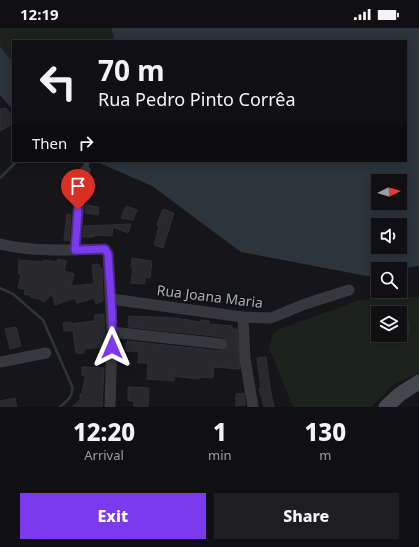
<!DOCTYPE html>
<html lang="en">
<head>
<meta charset="utf-8">
<style>
  body { margin:0; font-family:"Noto Sans",sans-serif; background:#1e1e20; color:#f1f3f6; height:100vh; display:flex; flex-direction:column; font-size:15px; white-space:nowrap }
  * { box-sizing:border-box; margin:0 }
  p { font-size:13px; color:#9c9d9f }
  .icon { flex:none; width:22px; height:22px; fill:none; stroke:currentColor; stroke-width:2; stroke-linecap:round; stroke-linejoin:round }
  .map { position:relative; height:379px; overflow:hidden }
  .details { display:flex; flex-direction:column; background:#101012; flex:1 }
  .details>* { flex:none }
  .hud { position:absolute; left:12px; top:12px; width:395px; height:122px; border-radius:0px; box-shadow:0 2px 10px #0003,0 0 0 1px #303032; background:#101012; color:#f1f3f6; overflow:hidden }
  .needle { width:26px; rotate:85deg }
  .tools { position:absolute; left:371px; top:146px; display:grid; gap:8px }
  .tools a { display:grid; place-items:center; width:36px; height:36px; border-radius:0px; background:#101012; box-shadow:0 2px 10px #0003,0 0 0 1px #303032; font-size:20px }
  .pin { position:absolute; display:grid; place-items:center; width:34px; height:34px; color:#fff; margin:-41px -17px; border-radius:50% 50% 50% 0; rotate:-45deg; box-shadow:0 0 4px #0007 }
  .pin .icon { rotate:45deg }
  .me { position:absolute; width:44px; margin:-22px; rotate:0deg; stroke-linejoin:round; filter:drop-shadow(0 0 3px #0008) }
  .turn { display:flex; align-items:center; gap:14px; height:84px; padding:0 20px; font-size:18px }
  .turn .icon { width:52px; height:52px; stroke-width:2.5 }
  .turn b { display:block; font-size:28px; line-height:34px }
  .then { display:flex; align-items:center; height:38px; padding:0 20px; background:#0003; gap:8px; font-size:15px }
  .eta { display:flex; justify-content:space-evenly; align-items:center; height:68px; text-align:center }
  .eta b { font-size:24px; font-weight:800; line-height:28px }
  .primary-button { display:flex; gap:8px; margin-top:auto; padding:8px 20px }
  .primary-button a { flex:1; height:46px; border-radius:0px; background:#7c3aed; color:#fff; font-size:16px; font-weight:800; line-height:46px; text-align:center }
  .primary-button a+a { background:#1e1e20; color:#f1f3f6 }
  .status { display:flex; justify-content:space-between; align-items:center; height:28px; padding:0 20px; background:#101012; direction:ltr }
  .status svg { height:11px; fill:currentColor }
  .map>svg:first-child { display:block }
  .green { fill:#1c231d; fill-rule:evenodd }
  .water { fill:#2c353c; fill-rule:evenodd }
  .lines { fill:none; stroke-linecap:round; stroke-linejoin:round }
  .stream { stroke:#2c353c; stroke-width:2.5 }
  .building { fill:#29292c; stroke:#303034 }
  .lane { stroke:#37383d; stroke-width:5.5 }
  .street { stroke:#37383d; stroke-width:11 }
  .secondary { stroke:#45474d; stroke-width:15 }
  .route-casing { stroke:#51269a; stroke-width:10 }
  .route { stroke:#7c3aed; stroke-width:7 }
  .labels { text-anchor:middle; dominant-baseline:central; stroke-width:4; stroke-linejoin:round; paint-order:stroke }
  .street-label { font-size:14px; fill:#a8adb8; stroke:#111113 }
</style>
</head>
<body>
<div class="status"><b>12:19</b><svg viewBox="0 0 49 12"><path d="M0 12V9h3v3zM5 12V6h3v6zM10 12V3h3v9zM15 12V0h3v12zM26 1h20v11H26zM47 4h2v5h-2z"/></svg></div>
<div class="map">
<svg width="419" height="379" viewBox="0 0 419 379">
  <rect width="100%" height="100%" fill="#161618"/>
  <path class="green" d="M0 0H111L114 9V13H13V35L0 18Z
    M419 269V345L393 357 371 379H293L269 320 272 308 277 302 360 272 386 270ZM378 285H400V307H378Z"/>
  <path class="water" d="M111 0H419V238L400 241H378V246L367 248 241 224 152 158 95 133H406V13H114V9ZM378 153H400V175H378ZM378 197H400V219H378Z
    M0 18 13 35V82L0 67Z"/>
  <g class="lines">
    <path class="stream" d="M0 150 17 133
      M0 260 13 266 43 292 72 358C74 368 67 373 60 379"/>
  </g>
  <path class="building" d="M6 80 13 89V96L0 103V81Z
    M86 177 99 179 98 187 85 185Z
    M126 178 137 182 133 192 121 190Z
    M163 181 174 185 163 220 154 217 159 198 157 197Z
    M67 186 71 187 69 212H64Z
    M131 196 128 205 113 199 112 208 94 207V209H83L84 198Z
    M132 230 152 233 150 250 145 249V256L131 255 133 239H131Z
    M58 231 66 233 64 243 74 246 71 258 94 256 92 237 99 236 100 240H102L103 273 96 276 94 270 77 275 75 270 55 277 52 266 44 274 40 271 30 269V267L24 266 25 261 18 260 21 246H18L19 232 44 234V232L57 234Z
    M104 286 105 319 84 321V325H76L73 303H64L63 295 71 294V296L95 293 94 287Z
    M129 288 174 290 200 294 201 292 209 293V296L232 298V301H237L240 341 214 339 213 350 200 349 199 351 174 348V353L147 351 148 335H138L139 324 126 323 127 313 221 323 227 320 229 314 226 311 223 309 128 299Z
    M400 293 409 294V306H400Z
    M16 299 21 318 10 321 5 301Z
    M266 329 270 360 274 379H264L259 361H261L257 330Z
    M82 339 104 340 102 379H72L80 372V366H82L85 348 82 347Z
    M128 359 149 360 148 379 134 378V373H129V371H128Z
    M244 365 245 377 236 378V366Z
    M15 370 17 379H0V373Z"/>
  <g class="lines">
    <path class="lane" d="M85 143 87 133"/>
    <path class="street" d="M0 216C35 224 69 222 105 221L108 226 112 304 110 379
      M75 222 79 173 85 143
      M111 271 243 289 271 290 305 276 349 262
      M243 289 245 331 253 379
      M112 304 222 316
      M0 334 46 325"/>
    <path class="secondary" d="M386 379 400 366 419 354"/>
  </g>
  <g class="lines">
    <defs>
      <path id="route" d="M78 182 75 222 105 221 108 226 112 285V319"/>
    </defs>
    <use href="#route" class="route-casing"/>
    <use href="#route" class="route"/>
  </g>
  <g class="labels">
    <g class="street-label">
      <text transform="translate(210 268) rotate(7)">Rua Joana Maria</text>
    </g>
  </g>
</svg>
<div class="tools">
<a><svg class="needle" viewBox="-14 -14 28 28"><path d="M0-13l5 13h-10z" fill="#e53935"/><path d="M0 13l5-13h-10z" fill="#9c9d9f"/></svg></a>
<a><svg class="icon" aria-label="sound" viewBox="0 0 24 24"><path d="M4 9h4l5-4v14l-5-4H4zM17 9q2 3 0 6"/></svg></a>
<a><svg class="icon" aria-label="search" viewBox="0 0 24 24"><circle cx="10" cy="10" r="6"/><path d="M15 15l6 6"/></svg></a>
<a><svg class="icon" aria-label="layers" viewBox="0 0 24 24"><path d="M12 4l9 5-9 5-9-5zM3 14l9 5 9-5"/></svg></a>
</div>
<div class="pin" style="left:78px;top:182px;background:#d93025"><svg class="icon" aria-label="arrive" viewBox="0 0 24 24"><path d="M6 21V4h12l-3 4 3 4H6"/></svg></div>
<svg class="me" style="left:112px;top:319px" viewBox="-20 -20 40 40"><path d="M0-17L14 15 0 8-14 15z" fill="#7c3aed" stroke="#fff" stroke-width="4"/></svg>
<div class="hud">
<div class="turn"><svg class="icon" aria-label="left" viewBox="0 0 24 24"><path d="M17 20v-9H6M10 6l-5 5 5 5"/></svg><div><b>70 m</b>Rua Pedro Pinto Corrêa</div></div>
<div class="then">Then<svg class="icon" aria-label="right" viewBox="0 0 24 24"><path d="M7 20v-9h11M14 6l5 5-5 5"/></svg></div>
</div>
</div>
<section class="details">
<div class="eta">
<div><b>12:20</b><p>Arrival</p></div>
<div><b>1</b><p>min</p></div>
<div><b>130</b><p>m</p></div>
</div>
<div class="primary-button"><a>Exit</a><a>Share</a></div>
</section>
</body>
</html>
